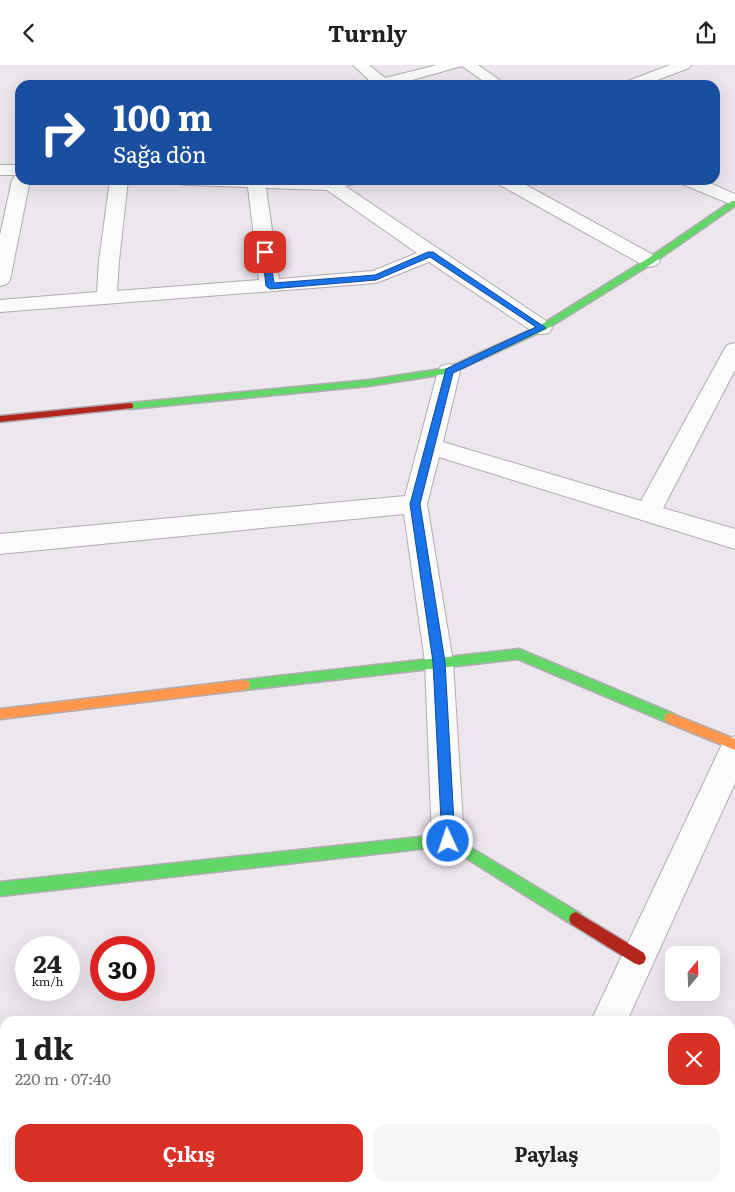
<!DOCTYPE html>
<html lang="tr">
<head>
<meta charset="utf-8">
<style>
  body { margin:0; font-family:Literata,serif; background:#f6f6f6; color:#222; height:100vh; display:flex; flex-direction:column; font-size:19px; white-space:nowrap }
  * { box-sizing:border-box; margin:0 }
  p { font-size:16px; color:#767676 }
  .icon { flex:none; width:28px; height:28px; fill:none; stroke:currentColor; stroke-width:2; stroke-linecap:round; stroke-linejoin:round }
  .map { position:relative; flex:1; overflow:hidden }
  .details { position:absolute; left:0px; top:951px; width:735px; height:176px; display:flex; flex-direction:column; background:#fff; border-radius:15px 15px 0 0; box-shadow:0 5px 20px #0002 }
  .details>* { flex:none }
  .guide { position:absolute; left:15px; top:15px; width:705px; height:105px; border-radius:15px; box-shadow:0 5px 20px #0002; background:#1a4fa0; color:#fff; overflow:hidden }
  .needle { width:32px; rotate:19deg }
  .buttons { position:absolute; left:665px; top:881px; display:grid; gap:10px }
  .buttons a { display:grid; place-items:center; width:55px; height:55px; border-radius:10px; background:#fff; box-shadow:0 5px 20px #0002; font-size:25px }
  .speed { position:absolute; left:15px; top:871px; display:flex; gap:10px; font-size:25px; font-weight:700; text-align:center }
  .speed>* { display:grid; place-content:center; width:65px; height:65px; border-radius:50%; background:#fff; box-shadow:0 5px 20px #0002; line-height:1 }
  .speed small { font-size:12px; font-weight:400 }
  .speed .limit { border:8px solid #d22; background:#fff; color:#111 }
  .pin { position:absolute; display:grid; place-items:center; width:42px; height:42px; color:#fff; margin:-21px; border-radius:10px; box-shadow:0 2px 8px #0006 }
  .me { position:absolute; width:55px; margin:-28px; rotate:357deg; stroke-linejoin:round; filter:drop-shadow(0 0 4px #0008) }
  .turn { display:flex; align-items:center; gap:18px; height:105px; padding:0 15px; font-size:22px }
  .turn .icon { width:65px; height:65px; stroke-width:2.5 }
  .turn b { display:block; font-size:35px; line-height:42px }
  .round { display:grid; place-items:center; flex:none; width:52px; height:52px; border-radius:15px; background:#f6f6f6 }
  .summary { display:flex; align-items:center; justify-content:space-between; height:85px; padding:0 15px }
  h1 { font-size:30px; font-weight:700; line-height:38px }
  .cta { display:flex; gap:10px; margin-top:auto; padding:10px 15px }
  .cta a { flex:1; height:58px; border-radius:15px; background:#d93025; color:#fff; font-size:20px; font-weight:700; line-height:58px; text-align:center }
  .cta a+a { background:#f6f6f6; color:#222 }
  header { display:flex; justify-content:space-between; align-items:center; height:65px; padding:0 15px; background:#fff; font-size:22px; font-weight:700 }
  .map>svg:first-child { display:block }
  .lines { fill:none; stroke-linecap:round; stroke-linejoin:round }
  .street-casing { stroke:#b1adb2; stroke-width:2 }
  .fast-casing { stroke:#b1adb2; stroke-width:3 }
  .slow-casing { stroke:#b1adb2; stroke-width:3 }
  .jam-casing { stroke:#b1adb2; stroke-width:3 }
  .street { fill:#fcfbfc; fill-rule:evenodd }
  .fast { fill:#63d668; fill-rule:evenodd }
  .slow { fill:#ff974d; fill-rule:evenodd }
  .jam { fill:#b3261e; fill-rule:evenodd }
  .route { fill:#1a73e8; stroke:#114b97 }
</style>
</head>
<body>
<header><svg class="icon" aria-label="back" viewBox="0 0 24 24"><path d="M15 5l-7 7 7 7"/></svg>Turnly<svg class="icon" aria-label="share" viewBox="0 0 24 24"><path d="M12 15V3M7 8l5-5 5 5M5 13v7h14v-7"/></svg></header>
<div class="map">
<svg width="735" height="1127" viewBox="0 0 735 1127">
  <rect width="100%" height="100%" fill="#ece6ed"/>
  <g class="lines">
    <defs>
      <path id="street" d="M353 0H369L385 13 437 0H478L507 20H489L462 1 394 20H368L371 17Z
        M670 0H691L689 3 644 20H622L625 17Z
        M0 100H20V115H30L10 215 7 219 0 221V170L12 115 15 111 19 110H0Z
        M110 115H128L119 196 117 226 259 215 248 122 187 120 181 119 178 115H357L354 119 345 121 549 258 552 263 549 268 542 269 535 268 429 197 376 218 0 247V235L97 227 99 196ZM266 123 327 125 417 188 373 206 279 214Z
        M495 115H517L657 192 660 196 657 200 650 202 643 200 498 119Z
        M679 115H703L735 129V141L682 119Z
        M735 278V305L663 443 735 464V484L439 392 427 439 453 597 464 775 459 786 448 790 437 786 432 775 425 597 404 449 0 489V469L405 431 438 306 441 301 449 299 457 301 460 306 443 377 641 436 724 285 727 280Z
        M735 671V718L627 956H591L724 675Z
        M349 1122H415L413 1127H347Z
        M439 1122H479L477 1127H437Z
        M529 1122H574L576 1127H531Z"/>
      <path id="fast" d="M732 136H735V141L653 198 545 265 452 308 369 321 130 344 125 341 130 338 369 315 447 303 539 261 647 194Z
        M519 584 674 649 676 653 674 657 670 658 666 657 518 594 244 625 240 624 238 620 240 616 244 615Z
        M448 769 581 849 583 854 581 859 576 861 571 859 447 781 0 831V817Z"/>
      <path id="slow" d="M244 615 248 616 250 620 248 624 244 625 0 654V644Z
        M670 648 735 674V685L666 657 664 653 666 649Z"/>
      <path id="jam" d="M130 338 133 339V343L0 357V351Z
        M576 847 644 888 646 893 644 898 639 900 634 898 571 859 569 854 571 849Z"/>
    </defs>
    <use href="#street" class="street-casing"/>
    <use href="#fast" class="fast-casing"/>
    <use href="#slow" class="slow-casing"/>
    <use href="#jam" class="jam-casing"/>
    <use href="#street" class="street"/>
    <use href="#fast" class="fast"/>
    <use href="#slow" class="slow"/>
    <use href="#jam" class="jam"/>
  </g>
  <path class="route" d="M262 185 269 187 274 218 375 210 428 187H433L546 263 453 308 420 439 445 597 455 776 453 780 448 782 444 780 442 776 433 597 410 439 446 304 536 262 430 192 376 215 270 224 266 221Z"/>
</svg>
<div class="buttons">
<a><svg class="needle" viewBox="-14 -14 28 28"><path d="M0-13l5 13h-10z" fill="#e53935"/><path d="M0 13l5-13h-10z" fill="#767676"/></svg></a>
</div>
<div class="speed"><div>24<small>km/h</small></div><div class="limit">30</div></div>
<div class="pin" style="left:265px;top:187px;background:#d93025"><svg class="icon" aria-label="arrive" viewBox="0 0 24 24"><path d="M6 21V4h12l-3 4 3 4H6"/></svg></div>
<svg class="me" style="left:448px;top:776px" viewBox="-20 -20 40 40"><circle r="17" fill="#1a73e8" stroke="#fff" stroke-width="3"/><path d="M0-11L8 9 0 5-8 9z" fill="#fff"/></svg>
<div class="guide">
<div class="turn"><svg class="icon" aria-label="right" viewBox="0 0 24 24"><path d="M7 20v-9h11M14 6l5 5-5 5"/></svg><div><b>100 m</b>Sağa dön</div></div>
</div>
<section class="details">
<div class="summary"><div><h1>1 dk</h1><p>220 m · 07:40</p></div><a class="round" style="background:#d93025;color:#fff"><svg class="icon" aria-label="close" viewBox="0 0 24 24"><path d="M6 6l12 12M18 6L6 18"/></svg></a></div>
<div class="cta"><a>Çıkış</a><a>Paylaş</a></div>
</section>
</div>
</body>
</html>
